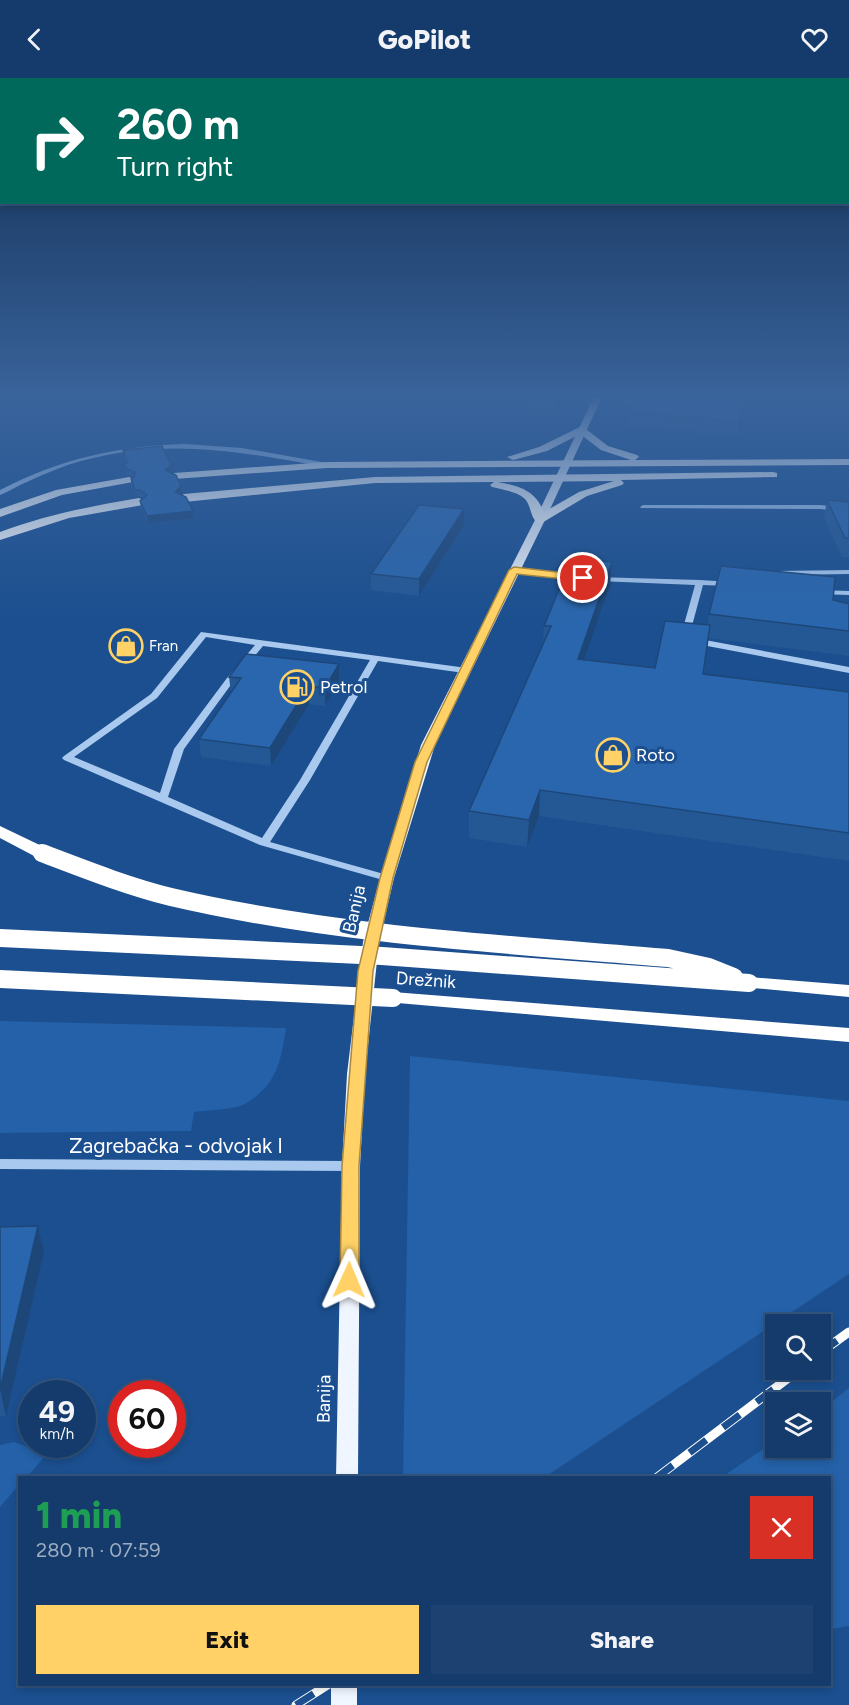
<!DOCTYPE html>
<html lang="en">
<head>
<meta charset="utf-8">
<style>
  body { margin:0; font-family:Figtree,sans-serif; background:#1d4271; color:#f1f3f6; height:100vh; display:flex; flex-direction:column; font-size:22px; white-space:nowrap }
  * { box-sizing:border-box; margin:0 }
  p { font-size:20px; color:#9dadc1 }
  .icon { flex:none; width:33px; height:33px; fill:none; stroke:currentColor; stroke-width:2; stroke-linecap:round; stroke-linejoin:round }
  .map { position:relative; flex:1; overflow:hidden }
  .drawer { position:absolute; left:18px; top:1398px; width:813px; height:210px; display:flex; flex-direction:column; background:#143b6b; border-radius:0px; box-shadow:0 3px 9px #0003,0 0 0 2px #33557e }
  .drawer>* { flex:none }
  .hud { position:absolute; left:0px; top:0px; width:849px; height:126px; box-shadow:0 3px 9px #0003,0 0 0 2px #33557e; background:#00695c; color:#fff; overflow:hidden }
  .tools { position:absolute; left:765px; top:1236px; display:grid; gap:12px }
  .tools a { display:grid; place-items:center; width:66px; height:66px; border-radius:0px; background:#143b6b; box-shadow:0 3px 9px #0003,0 0 0 2px #33557e; font-size:30px }
  .speed { position:absolute; left:18px; top:1302px; display:flex; gap:12px; font-size:30px; font-weight:700; text-align:center }
  .speed>* { display:grid; place-content:center; width:78px; height:78px; border-radius:50%; background:#143b6b; box-shadow:0 3px 9px #0003,0 0 0 2px #33557e; line-height:1 }
  .speed small { font-size:15px; font-weight:400 }
  .speed .limit { border:9px solid #d22; background:#fff; color:#111 }
  .pin { position:absolute; display:grid; place-items:center; width:51px; height:51px; color:#fff; margin:-26px; border:3px solid #fff; border-radius:50%; box-shadow:0 2px 6px #0007 }
  .me { position:absolute; width:66px; margin:-33px; rotate:1deg; stroke-linejoin:round; filter:drop-shadow(0 0 4px #0008) }
  .turn { display:flex; align-items:center; gap:21px; height:126px; padding:0 18px; font-size:27px }
  .turn .icon { width:78px; height:78px; stroke-width:2.5 }
  .turn b { display:block; font-size:42px; line-height:51px }
  .round { display:grid; place-items:center; flex:none; width:63px; height:63px; border-radius:0px; background:#1d4271 }
  .headline { display:flex; align-items:center; justify-content:space-between; height:102px; padding:0 18px }
  h1 { font-size:36px; font-weight:800; line-height:45px; color:#1e9e55 }
  .primary-button { display:flex; gap:12px; margin-top:auto; padding:12px 18px }
  .primary-button a { flex:1; height:69px; border-radius:0px; background:#ffd166; color:#111; font-size:24px; font-weight:800; line-height:69px; text-align:center }
  .primary-button a+a { background:#1d4271; color:#f1f3f6 }
  header { display:flex; justify-content:space-between; align-items:center; height:78px; padding:0 18px; background:#143b6b; font-size:27px; font-weight:800 }
  .map>svg:first-child { display:block }
  .green { fill:#2461a8 }
  .lines { fill:none; stroke-linecap:round; stroke-linejoin:round }
  .minor { fill:#a9c9ee; fill-rule:evenodd }
  .major { fill:#f0f6ff; fill-rule:evenodd }
  .highway { fill:#fff; fill-rule:evenodd }
  .rail-casing { stroke:#fff; stroke-width:9 }
  .rail { stroke:#1b4f8f; stroke-width:7; stroke-dasharray:21; stroke-linecap:butt }
  .highway-bridge { stroke:#fff; stroke-width:18 }
  .wall { fill:#245895 }
  .shaded-wall { fill:#1d4779 }
  .building { fill:#2a66ad; stroke:#1d4779; stroke-width:1.5 }
  .route { fill:#ffd166; stroke:#a68842; stroke-width:1.5 }
  .labels { text-anchor:middle; dominant-baseline:central; stroke-width:6; stroke-linejoin:round; paint-order:stroke }
  .far-poi-label { font-size:15px; fill:#fff; stroke:#1b4f8f; text-anchor:start }
  .poi-label { font-size:18px; fill:#fff; stroke:#1b4f8f; text-anchor:start }
  .street-label { font-size:18px; fill:#fff; stroke:#1b4f8f }
  .near-street-label { font-size:21px; fill:#fff; stroke:#1b4f8f }
</style>
</head>
<body>
<header><svg class="icon" aria-label="back" viewBox="0 0 24 24"><path d="M15 5l-7 7 7 7"/></svg>GoPilot<svg class="icon" aria-label="heart" viewBox="0 0 24 24"><path d="M12 20l-8-8c-3-5 5-10 8-4 3-6 11-1 8 4z"/></svg></header>
<div class="map">
<svg width="849" height="1627" viewBox="0 0 849 1627">
  <rect width="100%" height="100%" fill="#1b4f8f"/>
  <path class="green" d="M0 943 286 950C281 983 277 1007 245 1026 234 1032 207 1032 194 1034L191 1053 0 1055Z
    M410 978 849 1023V1196L545 1399H403Z
    M849 1310V1548L830 1551V1400L722 1399 775 1363 776 1370H820L821 1332Z
    M14 1364 47 1376 27 1399 20 1400 19 1407 0 1429V1367Z"/>
  <g class="lines">
    <path class="minor" d="M185 366 242 370 327 385 330 387 327 389C239 374 170 359 81 383 63 388 46 395 29 403 19 407 10 413 0 417V412C60 381 117 368 185 366Z
      M643 427H820L849 430V434L820 431 641 430 640 429Z
      M511 490 576 497 580 499 576 501 514 494H511Z
      M849 492V496L777 497 773 495 777 493Z
      M595 499 700 502 732 504V508H729L703 507 689 559 849 589V595L681 563 680 561 695 507 598 503H595Z
      M816 512 849 513V517L819 516 815 514Z
      M201 554 467 590 468 592 464 595 378 583 310 702 270 764 391 798 392 800 391 802H383L260 767 64 682 62 680 64 678 151 616ZM206 559 255 567 227 600 174 671 160 715 74 679 157 620ZM263 568 370 582 300 702 262 760 168 719 184 671 233 604Z
      M0 1081 351 1083 356 1085 358 1088 356 1091 351 1093 0 1091Z"/>
    <path class="major" d="M594 319H602L545 442 435 667 394 800 379 864 365 996 360 1088 358 1400H336L342 1088 347 996 363 864 380 800 421 667 535 442Z
      M331 1606H357V1627H331Z"/>
    <path class="highway" d="M582 348 608 368 637 377 639 379 635 382 849 381V387L327 390 174 401 168 398 174 395 327 384 631 382 601 372 580 356 547 373 513 382 507 379 539 369Z
      M773 394 777 395V399L621 402 624 405 622 407 587 418 540 446C530 442 532 429 525 421 516 413 503 412 492 409L490 407 494 404 375 405 184 424 178 420 184 416 375 399ZM614 403 579 414 544 434C535 412 519 408 498 404Z
      M129 399 133 400V404L62 417 0 439V431L56 412Z
      M139 420 145 424 143 427 69 440 0 462V454C45 437 92 428 139 420Z
      M0 748 48 771 51 775 48 779H36L0 760Z
      M749 899 849 907V919L742 909 739 905 742 901Z
      M393 914 849 950V964L386 924 383 920 386 916Z"/>
    <defs>
      <path id="rail" d="M820 1275 849 1254
        M656 1400 799 1292
        M296 1627 329 1606"/>
    </defs>
    <use href="#rail" class="rail-casing"/>
    <use href="#rail" class="rail"/>
    <path class="highway-bridge" d="M42 775C84 791 127 808 171 819 334 857 502 866 668 880L709 889 734 899
      M0 860 382 878 749 905
      M0 901 393 920"/>
  </g>
  <path class="wall" d="M522 319H562L553 339 527 338V330L530 324H522Z
    M621 319H747L737 357 628 348 629 339 617 338 618 326Z
    M123 372 172 394 171 395 181 408 182 415 180 416 194 440 148 445 141 430 140 423 143 420 140 418H136L131 407V400L133 399 127 397 125 392 124 386 126 385 124 378Z
    M827 422 849 424V479H842L824 440Z
    M464 447 419 518 371 512V496Z
    M610 507 584 581 655 590 708 547 709 536 833 522 849 526V578L708 560 704 596 849 614V783L539 738 527 769 469 760V733L543 567 544 548Z
    M229 599 339 604 325 628 309 626 271 688 201 679 199 661 231 615Z
    M38 1148 44 1174 6 1338H0V1149Z"/>
  <path class="shaded-wall" d="M559 319H562L553 339 554 332Z
    M746 319H747L737 357 739 344Z
    M171 387 172 394 166 399 165 392Z
    M181 408 182 415 176 421 175 414Z
    M464 431V447L419 518V501Z
    M193 433 194 440 148 445 147 438Z
    M612 484 610 507 576 605 578 581Z
    M339 586V604L325 628V610Z
    M308 608 309 626 271 688 270 670Z
    M540 712 539 738 527 769 529 742Z
    M38 1148 44 1174 6 1338 0 1311Z"/>
  <path class="building" d="M532 319H559L554 332 527 330Z
    M621 319H746L739 344 629 335 633 327 618 326Z
    M162 368 171 387 165 392 176 397 181 408 175 414 186 419 193 433 147 438 140 423 147 417 140 412H135L131 400 134 399 135 394 127 391 124 386 128 385 123 372Z
    M827 422 849 424V460H845Z
    M419 427 464 431 419 501 371 496Z
    M572 480 612 484 578 581 655 590 665 543 710 547 703 596 849 614V755L540 712 529 742 469 733 551 548H544Z
    M721 488 835 499 833 522 849 526V553L709 536Z
    M246 576 339 586 325 610 308 608 270 670 199 661 241 600 229 599Z
    M38 1148 0 1311V1149Z"/>
  <linearGradient id="sky" x2="0" y2="1"><stop stop-color="#0f2b4f"/><stop offset="0.58" stop-color="#39639b"/><stop offset="1" stop-color="#39639b" stop-opacity="0"/></linearGradient>
  <rect width="849" height="547" fill="url(#sky)"/>
  <path class="route" d="M514 489 583 497 588 500 583 503 517 496 427 684 393 800 373 893 359 1088V1202L356 1207 349 1209 343 1207 340 1202 342 1088 358 893 380 800 415 684 509 492Z"/>
  <defs>
    <symbol id="shop-ring" viewBox="-11 -11 22 22"><circle r="9.5" fill="#1b4f8f" stroke="#ffd166" stroke-width="1.5"/><path d="M-5-2.5h2.3a2.7 3.5 0 0 1 5.4 0H5L5.5 6h-11ZM-1.5-2.5h3a1.5 2.3 0 0 0-3 0Z" fill="#ffd166"/></symbol>
    <symbol id="fuel-ring" viewBox="-11 -11 22 22"><circle r="9.5" fill="#1b4f8f" stroke="#ffd166" stroke-width="1.5"/><path d="M-5.5-6h7V0h2V4h1.3V-2.5L3-4.5l.8-.8L6-3V5H2.5V1h-1V6h-7ZM-4.2-4.7v3.2H.2V-4.7Z" fill="#ffd166"/></symbol>
  </defs>
  <g fill-rule="evenodd">
    <use href="#shop-ring" x="107" y="549" width="38" height="38"/>
    <use href="#fuel-ring" x="278" y="590" width="38" height="38"/>
    <use href="#shop-ring" x="594" y="658" width="38" height="38"/>
  </g>
  <g class="labels">
    <g class="far-poi-label">
      <text x="149" y="568">Fran</text>
    </g>
    <g class="poi-label">
      <text x="320" y="609">Petrol</text>
      <text x="636" y="677">Roto</text>
    </g>
    <g class="street-label">
      <text transform="translate(354 831) rotate(-77)">Banija</text>
      <text transform="translate(426 902) rotate(4)">Drežnik</text>
      <text transform="translate(324 1321) rotate(-89)">Banija</text>
    </g>
    <g class="near-street-label">
      <text x="176" y="1067">Zagrebačka - odvojak I</text>
    </g>
  </g>
</svg>
<div class="tools">
<a><svg class="icon" aria-label="search" viewBox="0 0 24 24"><circle cx="10" cy="10" r="6"/><path d="M15 15l6 6"/></svg></a>
<a><svg class="icon" aria-label="layers" viewBox="0 0 24 24"><path d="M12 4l9 5-9 5-9-5zM3 14l9 5 9-5"/></svg></a>
</div>
<div class="speed"><div>49<small>km/h</small></div><div class="limit">60</div></div>
<div class="pin" style="left:583px;top:500px;background:#d93025"><svg class="icon" aria-label="arrive" viewBox="0 0 24 24"><path d="M6 21V4h12l-3 4 3 4H6"/></svg></div>
<svg class="me" style="left:349px;top:1202px" viewBox="-20 -20 40 40"><path d="M0-17L14 15 0 8-14 15z" fill="#ffd166" stroke="#fff" stroke-width="4"/></svg>
<div class="hud">
<div class="turn"><svg class="icon" aria-label="right" viewBox="0 0 24 24"><path d="M7 20v-9h11M14 6l5 5-5 5"/></svg><div><b>260 m</b>Turn right</div></div>
</div>
<section class="drawer">
<div class="headline"><div><h1>1 min</h1><p>280 m · 07:59</p></div><a class="round" style="background:#d93025;color:#fff"><svg class="icon" aria-label="close" viewBox="0 0 24 24"><path d="M6 6l12 12M18 6L6 18"/></svg></a></div>
<div class="primary-button"><a>Exit</a><a>Share</a></div>
</section>
</div>
</body>
</html>
